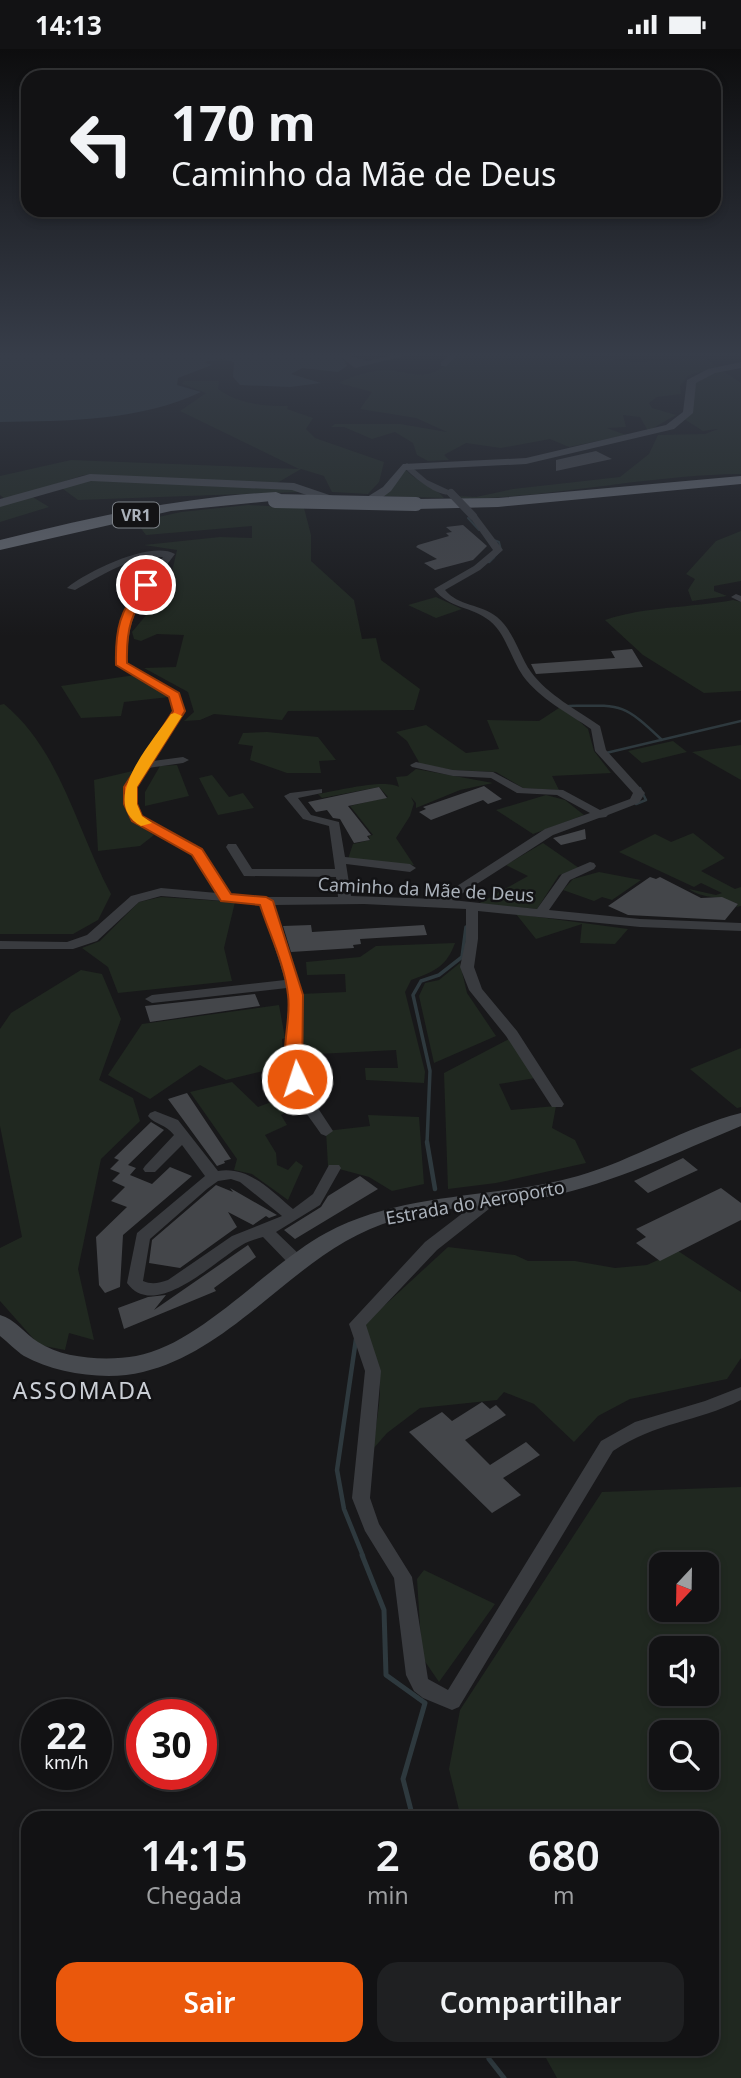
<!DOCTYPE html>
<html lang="pt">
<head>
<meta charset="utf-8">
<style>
  body { margin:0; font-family:"Noto Sans",sans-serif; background:#1f2022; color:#f1f3f6; height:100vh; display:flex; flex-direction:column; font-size:26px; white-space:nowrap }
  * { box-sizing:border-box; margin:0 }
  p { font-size:23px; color:#9c9ea0 }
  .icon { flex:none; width:38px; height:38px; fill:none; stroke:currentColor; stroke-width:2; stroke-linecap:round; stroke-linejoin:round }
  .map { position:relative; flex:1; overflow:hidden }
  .panel { position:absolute; left:21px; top:1762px; width:698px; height:245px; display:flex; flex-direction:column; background:#121214; border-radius:21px; box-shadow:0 4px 10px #0003,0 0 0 2px #313234 }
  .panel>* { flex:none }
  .guide { position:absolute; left:21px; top:21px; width:700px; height:147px; border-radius:21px; box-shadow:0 4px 10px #0003,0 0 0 2px #313234; background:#121214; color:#f1f3f6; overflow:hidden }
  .needle { width:46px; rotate:202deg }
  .controls { position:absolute; left:649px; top:1503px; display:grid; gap:14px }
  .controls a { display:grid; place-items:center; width:70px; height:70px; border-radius:14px; background:#121214; box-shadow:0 4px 10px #0003,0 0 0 2px #313234; font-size:35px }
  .speed { position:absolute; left:21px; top:1650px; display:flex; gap:14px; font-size:35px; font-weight:700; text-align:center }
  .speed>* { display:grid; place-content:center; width:91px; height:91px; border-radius:50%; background:#121214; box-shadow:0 4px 10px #0003,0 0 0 2px #313234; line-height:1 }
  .speed small { font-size:18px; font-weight:400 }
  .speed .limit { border:10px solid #d22; background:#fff; color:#111 }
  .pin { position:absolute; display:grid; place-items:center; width:60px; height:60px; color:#fff; margin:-30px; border:4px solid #fff; border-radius:50%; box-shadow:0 2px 7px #0007 }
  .me { position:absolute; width:77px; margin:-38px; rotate:356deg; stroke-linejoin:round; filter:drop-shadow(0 0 5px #0008) }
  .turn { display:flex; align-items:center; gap:24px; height:147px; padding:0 35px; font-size:32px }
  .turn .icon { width:91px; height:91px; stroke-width:2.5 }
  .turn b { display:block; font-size:49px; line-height:60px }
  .eta { display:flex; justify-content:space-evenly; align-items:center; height:119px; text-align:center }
  .eta b { font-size:42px; font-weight:600; line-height:49px }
  .button { display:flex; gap:14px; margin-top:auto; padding:14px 35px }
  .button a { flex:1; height:80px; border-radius:21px; background:#ea580c; color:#fff; font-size:28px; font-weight:600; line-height:80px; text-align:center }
  .button a+a { background:#1f2022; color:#f1f3f6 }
  .status { display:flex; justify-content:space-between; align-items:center; height:49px; padding:0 35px; background:#121214; direction:ltr }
  .status svg { height:19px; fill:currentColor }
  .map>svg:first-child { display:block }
  .green { fill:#202820; fill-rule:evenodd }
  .water { fill:#2e393e }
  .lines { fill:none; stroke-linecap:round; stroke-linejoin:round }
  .stream-far4 { stroke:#2e393e; stroke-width:2 }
  .stream-far3 { stroke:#2e393e; stroke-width:2.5 }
  .stream-far2 { stroke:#2e393e; stroke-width:3.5 }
  .stream-far1 { stroke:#2e393e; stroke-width:4.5 }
  .stream { stroke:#2e393e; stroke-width:5 }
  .building { fill:#44464a }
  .street { fill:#393b3f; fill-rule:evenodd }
  .secondary { fill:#474a4f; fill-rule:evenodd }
  .highway { fill:#656970; fill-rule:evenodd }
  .street-bridge { stroke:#393b3f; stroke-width:8 }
  .highway-bridge { stroke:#656970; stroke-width:14 }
  .route { fill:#ea580c; stroke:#983908; stroke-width:2 }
  .slow { fill:#f59e0b }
  .labels { text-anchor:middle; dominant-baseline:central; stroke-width:5; stroke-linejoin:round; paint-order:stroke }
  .shield { fill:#131315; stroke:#7d8288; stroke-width:2 }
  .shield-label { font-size:16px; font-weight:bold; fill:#aab1ba }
  .street-label { font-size:18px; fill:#aab1ba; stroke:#131315 }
  .near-neighbourhood-label { font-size:23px; letter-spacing:2px; fill:#cbcfd6; stroke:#131315 }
</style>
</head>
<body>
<div class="status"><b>14:13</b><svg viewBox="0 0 49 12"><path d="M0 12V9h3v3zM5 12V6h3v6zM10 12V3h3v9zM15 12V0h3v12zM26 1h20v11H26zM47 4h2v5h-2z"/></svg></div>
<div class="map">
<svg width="741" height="2029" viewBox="0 0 741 2029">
  <rect width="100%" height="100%" fill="#18181a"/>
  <path class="green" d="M460 304H558L635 313 705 309 717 318 689 326 680 337 681 345 657 348 649 354 652 359 676 366 648 382 640 368 623 366 626 378 607 379 626 386 569 398 550 390 501 399 466 394 444 406 449 411 428 412 417 406 413 394 395 383 372 390 344 378H331L335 375H400L447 383 416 369 360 360 372 343 339 334C348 328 379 319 391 321 427 328 431 330 460 304Z
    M720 320 741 334V425C645 426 553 449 457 450L455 447 476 448 513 440 620 428 649 405 658 386 705 385 718 380 703 382 684 370 689 338Z
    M184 332H219L218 340C239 355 262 357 288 357L287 360 313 369 306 380 315 389 384 413 379 433 368 445 332 443 324 427 301 420 277 434 84 426 6 451 0 446V427L71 411 299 420 180 362 206 344 182 335Z
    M405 420C417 434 433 436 444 449L380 447Z
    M79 431 291 440 300 443 78 451 59 437Z
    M31 447 49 458 0 473V456Z
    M248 456 304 459 311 486V512L354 551 362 590 376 589 381 611 420 640 414 661 288 662 282 671 214 665 200 671 184 672 194 663 188 643 144 619 176 618 184 586 157 585 141 592 134 590 132 583 168 540 177 501 144 496 220 488 252 489V477L146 486 136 473 181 463Z
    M741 482V532L714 537V542L727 547 692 552 688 541 695 530 686 525 716 492Z
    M436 548 462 560 436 569 408 556Z
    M733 551 741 553V642L704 644 643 606 605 571C646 557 691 559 733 551Z
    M135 626 169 648 124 653 121 667 81 669 61 637Z
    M4 655C61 702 77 782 111 845L98 871 73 885H0V656Z
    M562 657 588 680 594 702 611 724 552 727 559 741 523 739 496 723 453 721 420 715 407 692 396 683 426 676 466 704 499 700 487 671 539 672Z
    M267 683 318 688 336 711 319 712 321 724H287L250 711 253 697 238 695 243 684Z
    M673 692 687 703 642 714 628 702Z
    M741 696V731L692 703Z
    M177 716 189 747 145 757V743L160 717Z
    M416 720 493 734 460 741 416 759V754L411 748 414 754 410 767 396 789 414 816 348 810 353 795 370 791 369 787 373 786 350 757 388 748 379 738 322 749 318 745C335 742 386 729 399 738L396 728 407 727Z
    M137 721C126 759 118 762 154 786L140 797 98 802 94 731Z
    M212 726 229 748 243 744 254 759 218 766 199 729Z
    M546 746 565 751 584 766 533 785 496 761Z
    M693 784 725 809 701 822 735 840 741 838V857L736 858 738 855C720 846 705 851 689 840L716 846 722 844 701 834 694 838 619 803 655 785 671 793Z
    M543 794 579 819 559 826 537 860 478 855 528 827 506 816Z
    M599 823 641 831 612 851 602 848 594 852 563 841 573 830Z
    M161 848 235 853 224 899 232 932 118 944 108 918 82 899 100 892 139 853Z
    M516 865 628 880 615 895 580 894 582 875 536 890Z
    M455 894C447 917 434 923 411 931L405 943 425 1023 424 1034 366 1031 365 1019H398L396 1001 298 1006 300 945 346 943 345 925 307 926 306 913 360 908 376 897Z
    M460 914 467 944 496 987 434 1014 419 947 425 934 439 931Z
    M81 921 102 925 121 970 99 1031 133 1049 140 1072 101 1110 78 1220 94 1291 69 1284 65 1301 39 1296 0 1252V1199L22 1188 0 1077V980L11 964Z
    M279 956 285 989 282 990 284 1017 226 1031 200 1016 150 1050 108 1026 142 975Z
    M511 989 535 1029 499 1035 511 1061 556 1057 552 1079 575 1091 586 1114 496 1134 448 1140 444 1024Z
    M741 999V1058L737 1059 690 1020Z
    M232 1033 258 1058 282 1049 294 1060 281 1066 287 1076 265 1086 276 1104 277 1116 288 1121 296 1112 303 1117 288 1151 252 1125 234 1121 237 1110 190 1043Z
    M368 1066 419 1068 424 1135 392 1142 369 1128 328 1117 326 1082 370 1077Z
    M448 1198 515 1206 528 1212H575L615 1219 647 1216 678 1202 741 1243V1309L727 1330 630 1350 598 1367 574 1393 534 1355 504 1343 497 1351 420 1359 387 1384 373 1400C379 1348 390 1325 360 1279Z
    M741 1438V2029H557L541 2000H712V1769H461L449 1720 460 1661 602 1443ZM662 1516H707V1561H662ZM662 1600H707V1645H662ZM662 1684H707V1729H662Z
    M424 1521 495 1555 439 1633 422 1608 417 1530Z"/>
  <path class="water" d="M0 304H343L342 308 347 317 338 323 302 319 291 325 321 334 290 338 240 336 233 328 234 313 222 310 204 313 212 316 178 329 177 336 201 343C141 372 66 372 0 373Z"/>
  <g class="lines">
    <path class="stream-far4" d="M468 469 479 481
      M493 509 501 501 499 493 494 491"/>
    <path class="stream-far3" d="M489 513 494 508
      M569 657C622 656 623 654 662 691
      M608 706 606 704 741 672
      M636 755 646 751 640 739"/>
    <path class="stream-far2" d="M427 1094 430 1022 413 946 421 932 439 926 462 908 466 878"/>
    <path class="stream-far1" d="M427 1093 435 1140
      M356 1290 337 1421 344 1460 363 1507"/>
    <path class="stream" d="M362 1506 384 1561 386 1626 425 1654 403 1730 413 1769
      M487 2000 489 2010 504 2029"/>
  </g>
  <path class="building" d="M596 402 612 410 556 422V411Z
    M463 476 487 497 473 511 435 521 424 514 437 510 416 498 418 496 449 487 446 484 452 483 446 478Z
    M632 600 643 618 536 625 531 615 615 609 611 602Z
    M484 737 502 750 488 755 483 751 431 771 419 763 426 760 423 758Z
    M379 738 387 749 348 757 371 786 367 787 370 791 354 794 340 770 333 769 327 761 316 763 308 753Z
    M585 780 586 790 561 796 553 789Z
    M650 828 656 830 660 828 701 849 722 848 738 855 725 871 628 866 608 857Z
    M311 876 312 883 424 876 427 886 360 890 361 895 353 896 354 899 291 903 283 877Z
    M255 945 260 957 150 973 145 957Z
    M187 1044 231 1110 224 1112 225 1114 217 1117 168 1050Z
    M151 1073 164 1081 128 1116 136 1119 130 1126 152 1135 170 1118 192 1127 123 1186 120 1238 105 1244 99 1236 96 1188 127 1158 111 1152 125 1138 112 1132 120 1124 110 1120 119 1111 114 1109Z
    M683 1109 698 1121 648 1144 634 1132Z
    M360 1127 378 1140 295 1190 284 1181 321 1158 328 1147Z
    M216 1136 233 1143 230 1139 277 1166 269 1169 266 1167 253 1176 228 1163 237 1178 180 1219 149 1214 152 1191Z
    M721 1139 741 1154V1171L660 1212 636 1194 646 1188 636 1180Z
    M248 1196 256 1208 214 1239 216 1242 124 1280 118 1259 148 1248 166 1246 154 1261Z
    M482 1353 490 1360 496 1356 506 1366 465 1391 490 1416 526 1393 540 1406 503 1429 521 1446 492 1464 409 1383 442 1363 452 1372Z"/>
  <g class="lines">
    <path class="street" d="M402 304H416L355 319 341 308 345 306 368 312Z
      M451 304H458L447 317H441V313Z
      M602 304H693L690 306H605Z
      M732 304H741V307L732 306Z
      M407 414 427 431 455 444C441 452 413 428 403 417Z
      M470 465H476L503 501 480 521 445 541C458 557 481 555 497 568 514 582 519 606 531 623 548 646 577 661 600 677L606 701 645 744 639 754 608 766 606 768 599 769 553 786 452 851 537 860 562 825 590 813 594 814 596 817 594 820 570 831 549 861 640 870 741 874V882L640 878 478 862V890L474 918 482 940 517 982 564 1055 562 1058H552L506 987 469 941 460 918 466 890V860L364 855 273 856 303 946 300 1005 304 1030 312 1050 333 1082 326 1087 321 1085C313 1073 303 1061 297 1048 282 1016 287 981 289 946L287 939 152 954 145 950 152 946 285 931 261 855 161 847 139 853 97 892 73 900H0V892L67 893 87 886 131 847 161 839 217 844 193 805 132 771 125 755 124 738 174 662 170 648 117 616C118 565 132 546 163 508 131 507 102 526 75 541L67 539C86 523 151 491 175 505 144 546 127 561 127 615L180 646 184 662 153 712 183 708 189 711 183 714 148 719C135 738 133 745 141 767L201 800 230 845 266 848H338L336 828 244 827 226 798 228 795H236L252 820H335L329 777 303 770 284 747 290 744 322 740V744L298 749 311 766 339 773 345 808 410 815 416 819 410 823 346 815 351 847 437 850 545 780 590 764 557 746 517 744 491 729 453 727 412 718 410 716 416 713 453 721 493 723 523 739 563 741 600 761 630 750 633 744 595 702 591 680C568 664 540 650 523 627 511 610 506 585 490 572 472 557 449 560 434 540L474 517 493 501 469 467Z
      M736 545 741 547V553L731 548Z
      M155 1062 178 1071 218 1122C249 1117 270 1141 293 1160L313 1145 329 1116H339L341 1119 320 1156 276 1183 303 1209 305 1213 303 1217H291L263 1188C256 1190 249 1192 242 1196 217 1210 155 1273 127 1234L137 1184 205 1127 182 1096 155 1123H145L143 1120 145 1117 174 1086C166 1075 155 1076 148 1067L150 1064ZM231 1130 240 1133 282 1167 232 1187 168 1231C159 1234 152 1236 143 1232L150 1190 207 1140 218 1132Z
      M494 1143 499 1144 502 1148 499 1152 437 1201 366 1276 381 1322 370 1449 379 1475 412 1528 428 1630 448 1641 601 1392 635 1373 705 1352 741 1338V1351C697 1373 656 1373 613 1402L459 1658 452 1661 423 1649 414 1642 406 1626 394 1529 365 1482 352 1449 365 1322 349 1275 425 1193 489 1144Z"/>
    <path class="secondary" d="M741 313V319L715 324 696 334 693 364 674 380 526 415 406 421 391 442 375 454 347 460 292 441 91 432 0 458V450L90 425 294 434 347 452 367 448 383 438 403 415 526 409 666 376 683 363 687 331 708 320Z
      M741 1064V1077C678 1103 614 1134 547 1148 499 1157 441 1157 395 1171 299 1198 239 1300 143 1323 107 1332 57 1325 24 1307 16 1302 8 1293 0 1287V1266C15 1270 25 1285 38 1293 63 1310 107 1312 136 1307 201 1295 267 1216 326 1184 407 1141 493 1151 578 1127 634 1111 685 1078 741 1064Z"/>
    <path class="highway" d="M741 427V435L498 458 416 460 408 455 416 450 498 449Z
      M276 443 281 445V451L171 462 0 501V491C91 468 182 448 276 443Z"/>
    <path class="street-bridge" d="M451 444 473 467"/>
    <path class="highway-bridge" d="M275 452 416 455"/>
  </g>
  <linearGradient id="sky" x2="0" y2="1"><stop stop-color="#0d0d0e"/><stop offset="0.52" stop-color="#373d49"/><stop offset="1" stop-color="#373d49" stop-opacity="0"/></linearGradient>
  <rect width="741" height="588" fill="url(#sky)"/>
  <path class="route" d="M142 533 152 536C131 563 126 580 127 614L179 644 185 662 137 738V755L142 767 202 800 231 845 266 848 273 852 303 946 302 1033H291C277 1006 292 974 288 946 285 916 269 884 260 856L221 852 192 806 132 772 124 755V738L173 662 169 648 116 616C115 580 120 562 142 533Z"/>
  <path class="slow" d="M175 664 182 667 137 738V755L142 767 152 774 141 777C97 753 153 692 171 665Z"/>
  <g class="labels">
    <rect class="shield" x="113" y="453.5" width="46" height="25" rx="5"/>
    <g class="shield-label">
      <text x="136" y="466">VR1</text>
    </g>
    <g class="street-label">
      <text transform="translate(426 840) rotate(3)">Caminho da Mãe de Deus</text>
      <text transform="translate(475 1153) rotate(-10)">Estrada do Aeroporto</text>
    </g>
    <g class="near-neighbourhood-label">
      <text x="83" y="1341">ASSOMADA</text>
    </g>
  </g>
</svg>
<div class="controls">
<a><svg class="needle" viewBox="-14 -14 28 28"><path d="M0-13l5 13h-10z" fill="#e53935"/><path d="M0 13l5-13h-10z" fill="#9c9ea0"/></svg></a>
<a><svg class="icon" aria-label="sound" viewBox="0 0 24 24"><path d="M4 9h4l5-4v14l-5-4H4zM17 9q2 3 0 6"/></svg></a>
<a><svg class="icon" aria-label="search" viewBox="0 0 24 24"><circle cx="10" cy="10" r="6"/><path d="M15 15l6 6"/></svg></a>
</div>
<div class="speed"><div>22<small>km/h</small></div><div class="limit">30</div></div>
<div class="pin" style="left:146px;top:536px;background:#d93025"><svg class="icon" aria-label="arrive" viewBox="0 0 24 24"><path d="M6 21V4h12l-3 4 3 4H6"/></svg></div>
<svg class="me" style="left:297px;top:1030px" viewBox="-20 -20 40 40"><circle r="17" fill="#ea580c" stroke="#fff" stroke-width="3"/><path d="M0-11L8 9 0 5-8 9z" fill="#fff"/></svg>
<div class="guide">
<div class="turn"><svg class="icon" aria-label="left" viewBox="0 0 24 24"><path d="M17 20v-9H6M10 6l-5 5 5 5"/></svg><div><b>170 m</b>Caminho da Mãe de Deus</div></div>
</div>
<section class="panel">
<div class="eta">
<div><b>14:15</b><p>Chegada</p></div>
<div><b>2</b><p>min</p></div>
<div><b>680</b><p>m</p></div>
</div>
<div class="button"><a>Sair</a><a>Compartilhar</a></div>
</section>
</div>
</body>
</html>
